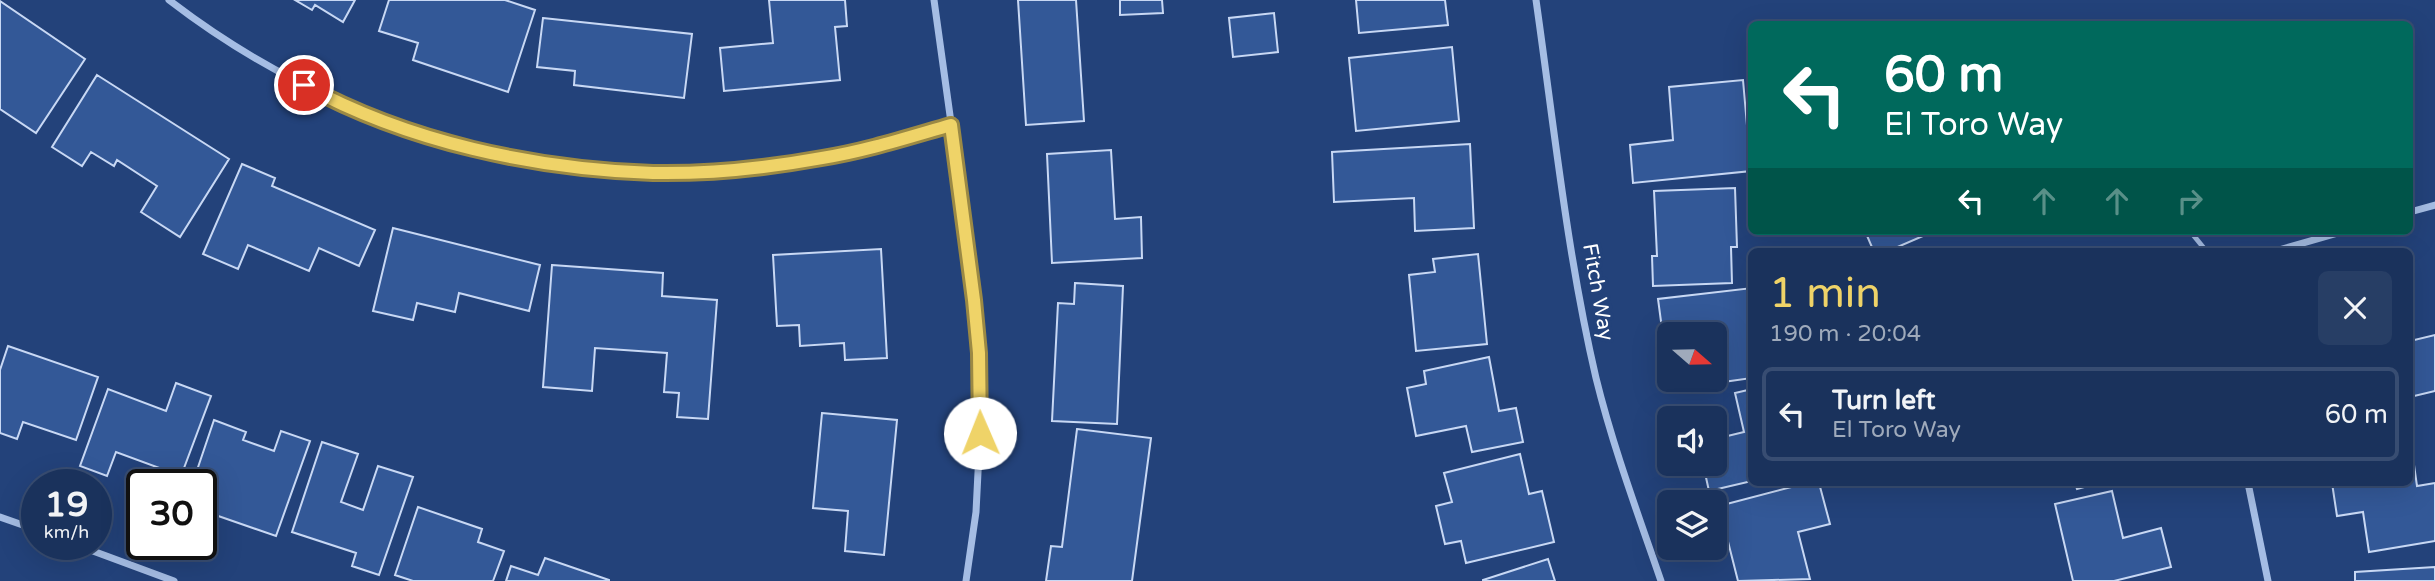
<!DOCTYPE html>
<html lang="en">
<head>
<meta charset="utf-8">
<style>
  body { margin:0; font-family:"Varela Round",sans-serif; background:#273e65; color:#f1f3f6; height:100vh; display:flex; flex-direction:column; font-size:26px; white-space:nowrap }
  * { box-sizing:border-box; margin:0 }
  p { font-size:23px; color:#9faabb }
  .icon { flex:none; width:38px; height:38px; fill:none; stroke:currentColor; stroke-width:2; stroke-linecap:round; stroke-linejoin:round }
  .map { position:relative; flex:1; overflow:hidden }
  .panel { position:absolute; left:1748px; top:248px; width:665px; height:238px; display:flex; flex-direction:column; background:#1a325c; border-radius:10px; box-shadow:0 7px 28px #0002,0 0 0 2px #384d72 }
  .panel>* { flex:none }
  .banner { position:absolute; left:1748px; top:21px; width:665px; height:214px; border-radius:10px; box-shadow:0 7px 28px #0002,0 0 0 2px #384d72; background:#00695c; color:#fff; overflow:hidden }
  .needle { width:46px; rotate:110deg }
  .fabs { position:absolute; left:1657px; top:322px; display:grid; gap:14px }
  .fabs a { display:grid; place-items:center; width:70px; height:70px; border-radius:10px; background:#1a325c; box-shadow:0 7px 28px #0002,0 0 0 2px #384d72; font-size:35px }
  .speed { position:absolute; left:21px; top:469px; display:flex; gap:14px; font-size:35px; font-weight:700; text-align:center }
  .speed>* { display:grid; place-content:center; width:91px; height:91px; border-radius:50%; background:#1a325c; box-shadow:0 7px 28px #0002,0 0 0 2px #384d72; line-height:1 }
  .speed small { font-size:18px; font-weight:400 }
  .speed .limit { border:4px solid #111; border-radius:10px; background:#fff; color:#111 }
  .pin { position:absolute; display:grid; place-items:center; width:60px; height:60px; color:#fff; margin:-30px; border:4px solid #fff; border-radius:50%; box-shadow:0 2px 7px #0007 }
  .me { position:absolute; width:77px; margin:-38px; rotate:359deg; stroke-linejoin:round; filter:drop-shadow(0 0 5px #0008) }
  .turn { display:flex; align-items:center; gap:24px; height:147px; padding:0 21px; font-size:32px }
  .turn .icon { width:91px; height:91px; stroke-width:2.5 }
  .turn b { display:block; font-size:49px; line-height:60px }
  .lanes { display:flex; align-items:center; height:66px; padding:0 21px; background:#0003; justify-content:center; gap:35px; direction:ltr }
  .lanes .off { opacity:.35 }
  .round { display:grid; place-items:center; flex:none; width:74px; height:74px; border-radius:10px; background:#273e65 }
  .headline { display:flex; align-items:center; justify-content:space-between; height:119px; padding:0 21px }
  h1 { font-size:42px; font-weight:600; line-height:52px; color:#efd368 }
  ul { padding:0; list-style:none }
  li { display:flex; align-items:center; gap:21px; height:94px; margin:0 14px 10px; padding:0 7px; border:4px solid #384d72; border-radius:10px }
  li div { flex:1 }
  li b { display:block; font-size:26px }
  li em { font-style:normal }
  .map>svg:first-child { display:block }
  .building { fill:#335897; stroke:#c8d8f4; stroke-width:2 }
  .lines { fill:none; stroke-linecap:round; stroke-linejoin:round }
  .lane { stroke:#a5bde4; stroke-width:5 }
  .street { stroke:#a5bde4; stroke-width:7 }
  .route-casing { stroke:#9b8944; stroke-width:18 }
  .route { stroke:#efd368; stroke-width:12 }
  .labels { text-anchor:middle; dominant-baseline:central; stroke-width:7; stroke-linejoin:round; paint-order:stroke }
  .street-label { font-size:21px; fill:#fff; stroke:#23427a }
</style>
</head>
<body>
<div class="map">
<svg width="2435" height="581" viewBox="0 0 2435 581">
  <rect width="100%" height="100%" fill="#23427a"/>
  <path class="building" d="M295 0H355L343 22 315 5 312 10Z
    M389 0H505L535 10 508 92 413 60 418 43 379 31Z
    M769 0H845L847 26 835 27 840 80 724 91 720 48 773 43Z
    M1018 0H1076L1084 121 1026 125Z
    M1120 0H1162L1163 13 1120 15Z
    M1356 0H1445L1448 25 1359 33Z
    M0 1 85 59 36 133 0 109Z
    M1274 13 1278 52 1233 57 1229 18Z
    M543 18 692 34 684 98 574 85 575 71 537 67Z
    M1452 47 1459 121 1356 131 1349 58Z
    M97 75 229 159 180 237 141 212 157 186 117 160 114 166 91 152 82 166 52 147Z
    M1743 80 1751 171 1633 183 1630 145 1673 140 1669 87Z
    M1470 144 1474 228 1415 231 1414 198 1334 202 1332 152Z
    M1111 150 1115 219 1141 217 1142 258 1052 263 1047 154Z
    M242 164 275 178 272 186 375 230 359 266 319 248 309 271 248 245 238 269 203 254Z
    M1735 188 1737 247H1731L1732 283 1653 286 1652 256H1657L1654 191Z
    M393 228 540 265 529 311 459 293 455 312 417 303 413 320 373 311Z
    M1865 231H1929L1930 233 1886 252H1874Z
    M881 249 887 358 845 360 844 343 800 346 799 325 777 326 773 255Z
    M1478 254 1487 344 1416 351 1409 275 1435 272 1433 259Z
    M552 265 663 273 662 296 717 300 708 419 677 417 679 393 664 392 667 353 595 348 592 391 543 387Z
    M1075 283 1123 286 1117 424 1052 421 1058 303 1074 304Z
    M1752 288V378L1716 383 1715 334H1670V343L1664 344 1658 299Z
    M2435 335V391L2410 397V341Z
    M8 346 98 377 76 440 23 422 17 439 0 433V370Z
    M1489 357 1499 411 1516 408 1523 442 1472 452 1466 426 1416 436 1407 388 1426 384 1424 371Z
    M176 383 211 396 181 476 116 452 107 476 80 466 108 389 166 411Z
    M1752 389V481L1709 491 1703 464H1715V439L1744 432 1735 393Z
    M822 413 897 420 884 555 845 551 848 511 813 508Z
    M214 420 246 432 243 440 274 451 281 431 310 441 276 536 201 510V485H192Z
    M1077 429 1151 438 1132 581H1046L1051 546 1062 547Z
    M322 442 358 454 341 502 363 510 378 466 413 477 379 575 352 566 356 553 292 532Z
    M1520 454 1529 494 1542 491 1554 542 1466 563 1461 541 1445 544 1436 506 1452 502 1444 473Z
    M2413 458 2417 486 2435 483V541L2369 552 2363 512 2337 516 2332 483H2410V459Z
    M1807 483H1819L1830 524 1798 532 1810 579 1738 581 1719 506Z
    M2075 483H2099L2077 489Z
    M2112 491 2123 538 2161 528 2171 567 2114 581H2073L2055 504Z
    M418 507 482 529 478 542 504 551 493 581H413L395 575Z
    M545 558 609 580V581H506L511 566 538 575Z
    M1548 559 1555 581H1483V580Z
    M2435 567V581H2355V572Z"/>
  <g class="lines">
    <path class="lane" d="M2190 231 2207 252"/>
    <path class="street" d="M169 0C330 124 536 187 739 169 812 163 882 145 952 125
      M934 0 972 274 979 353 980 433 976 512 966 581
      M1536 0C1554 126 1567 254 1596 378 1613 447 1638 514 1661 581
      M2410 212 2435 205
      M2272 252 2345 231
      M2248 483 2268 581
      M0 517 37 530
      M74 544 174 581"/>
  </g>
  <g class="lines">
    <defs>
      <path id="route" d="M304 85C408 142 534 169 653 173 709 174 767 168 822 158 866 151 909 137 951 125L974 300 979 353 980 433"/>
    </defs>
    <use href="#route" class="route-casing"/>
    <use href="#route" class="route"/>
  </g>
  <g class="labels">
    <g class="street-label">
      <text transform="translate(1598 292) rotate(80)">Fitch Way</text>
    </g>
  </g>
</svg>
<div class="fabs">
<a><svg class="needle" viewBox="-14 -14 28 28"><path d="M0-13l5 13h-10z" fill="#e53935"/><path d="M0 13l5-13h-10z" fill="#9faabb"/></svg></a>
<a><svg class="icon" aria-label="sound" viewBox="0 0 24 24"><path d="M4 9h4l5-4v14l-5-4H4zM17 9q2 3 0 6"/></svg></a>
<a><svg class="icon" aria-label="layers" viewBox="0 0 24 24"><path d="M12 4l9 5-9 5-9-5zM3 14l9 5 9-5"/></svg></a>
</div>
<div class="speed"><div>19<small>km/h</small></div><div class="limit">30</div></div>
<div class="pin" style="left:304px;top:85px;background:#d93025"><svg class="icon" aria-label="arrive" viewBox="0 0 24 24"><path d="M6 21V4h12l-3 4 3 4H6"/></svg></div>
<svg class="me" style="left:980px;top:433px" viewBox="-20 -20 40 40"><circle r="19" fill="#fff"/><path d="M0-13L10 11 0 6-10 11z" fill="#efd368"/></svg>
<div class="banner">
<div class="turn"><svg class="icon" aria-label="left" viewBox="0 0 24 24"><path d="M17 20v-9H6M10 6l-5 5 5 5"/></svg><div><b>60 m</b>El Toro Way</div></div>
<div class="lanes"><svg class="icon" aria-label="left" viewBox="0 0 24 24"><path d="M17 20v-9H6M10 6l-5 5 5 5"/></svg><svg class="icon off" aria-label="ahead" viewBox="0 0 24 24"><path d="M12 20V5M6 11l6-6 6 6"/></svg><svg class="icon off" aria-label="ahead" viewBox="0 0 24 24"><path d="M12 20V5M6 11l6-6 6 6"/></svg><svg class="icon off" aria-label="right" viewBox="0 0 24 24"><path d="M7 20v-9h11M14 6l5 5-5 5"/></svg></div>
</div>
<section class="panel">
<div class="headline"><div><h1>1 min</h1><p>190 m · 20:04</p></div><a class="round"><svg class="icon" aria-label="close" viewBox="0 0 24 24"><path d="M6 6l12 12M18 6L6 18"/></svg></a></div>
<ul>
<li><svg class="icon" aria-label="left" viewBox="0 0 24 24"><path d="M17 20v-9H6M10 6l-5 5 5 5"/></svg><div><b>Turn left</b><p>El Toro Way</p></div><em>60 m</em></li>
</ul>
</section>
</div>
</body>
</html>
